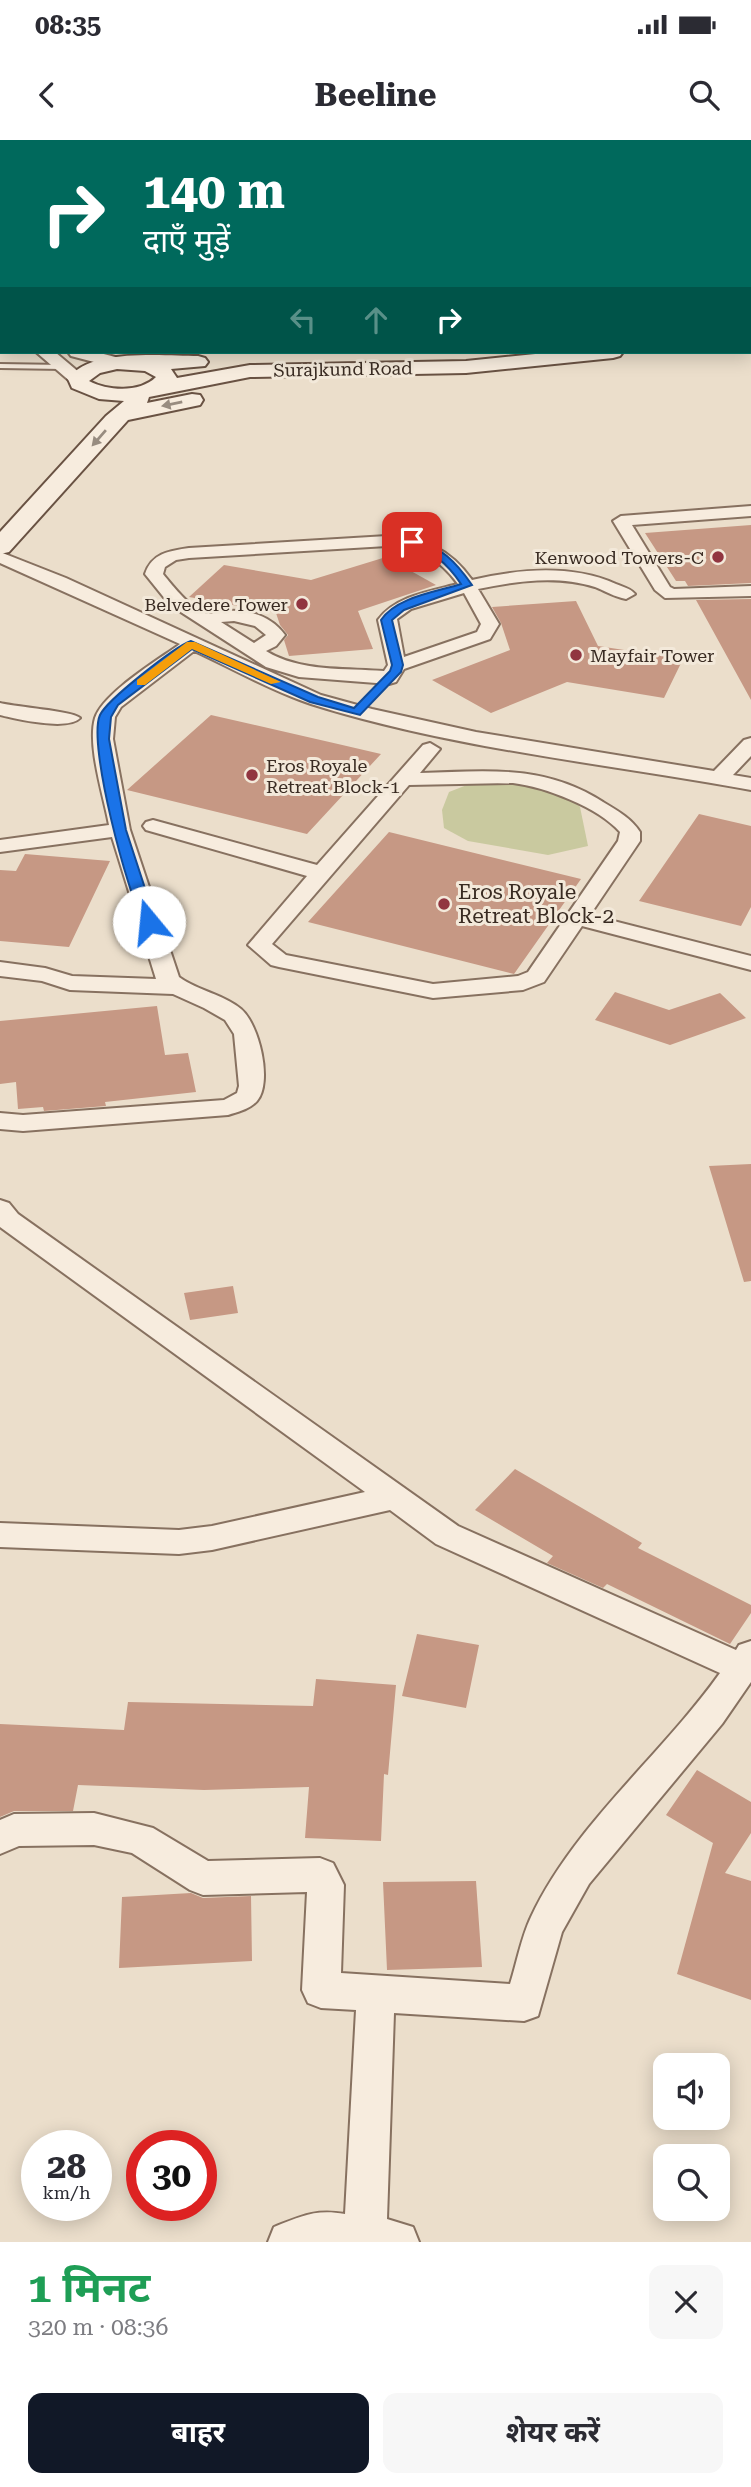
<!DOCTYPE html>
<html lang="hi">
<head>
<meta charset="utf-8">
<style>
  body { margin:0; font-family:"Roboto Serif","Noto Sans Devanagari",serif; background:#f7f7f7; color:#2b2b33; height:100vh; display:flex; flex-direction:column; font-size:26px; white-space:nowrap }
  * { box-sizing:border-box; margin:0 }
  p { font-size:23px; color:#7c7c81 }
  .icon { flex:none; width:38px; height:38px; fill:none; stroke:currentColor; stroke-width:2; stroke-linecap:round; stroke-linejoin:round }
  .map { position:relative; height:2102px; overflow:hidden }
  .panel { display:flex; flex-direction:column; background:#fff; flex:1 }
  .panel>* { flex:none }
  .banner { position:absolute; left:0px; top:0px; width:752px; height:214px; box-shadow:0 4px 18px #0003; background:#00695c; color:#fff; overflow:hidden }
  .tools { position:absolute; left:653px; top:1913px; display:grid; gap:14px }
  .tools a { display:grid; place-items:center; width:77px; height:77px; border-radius:14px; background:#fff; box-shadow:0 4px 18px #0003; font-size:35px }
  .speed { position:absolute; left:21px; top:1990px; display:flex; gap:14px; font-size:35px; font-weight:700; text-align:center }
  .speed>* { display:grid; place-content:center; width:91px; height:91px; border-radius:50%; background:#fff; box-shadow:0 4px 18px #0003; line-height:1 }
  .speed small { font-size:18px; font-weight:400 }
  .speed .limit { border:10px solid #d22; background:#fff; color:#111 }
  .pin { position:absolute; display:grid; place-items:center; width:60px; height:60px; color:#fff; margin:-30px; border-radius:14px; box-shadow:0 4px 10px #0006 }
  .me { position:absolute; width:77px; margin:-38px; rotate:343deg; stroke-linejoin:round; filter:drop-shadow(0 0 5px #0008) }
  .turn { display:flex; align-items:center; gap:24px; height:147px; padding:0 28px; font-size:32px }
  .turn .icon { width:91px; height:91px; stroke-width:2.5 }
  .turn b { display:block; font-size:49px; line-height:60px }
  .lanes { display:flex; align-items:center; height:66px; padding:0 28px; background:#0003; justify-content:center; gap:35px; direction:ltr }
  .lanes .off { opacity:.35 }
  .round { display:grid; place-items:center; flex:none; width:74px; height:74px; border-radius:14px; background:#f7f7f7 }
  .summary { display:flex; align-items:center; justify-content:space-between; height:119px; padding:0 28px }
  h1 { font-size:42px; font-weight:700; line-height:52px; color:#1e9e55 }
  .action { display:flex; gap:14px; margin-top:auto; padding:14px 28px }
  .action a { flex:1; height:80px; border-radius:14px; background:#111827; color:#fff; font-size:28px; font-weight:700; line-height:80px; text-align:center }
  .action a+a { background:#f7f7f7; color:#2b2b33 }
  .status { display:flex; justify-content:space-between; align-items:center; height:49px; padding:0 35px; background:#fff; direction:ltr }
  .status svg { height:19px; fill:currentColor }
  header { display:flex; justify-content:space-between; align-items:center; height:91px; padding:0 28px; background:#fff; font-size:32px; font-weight:700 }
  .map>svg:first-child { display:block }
  .green { fill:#c9c99f }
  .building { fill:#c69884 }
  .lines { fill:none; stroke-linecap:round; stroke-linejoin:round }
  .service-casing { stroke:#877160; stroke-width:4 }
  .minor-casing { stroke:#877160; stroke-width:4 }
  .tertiary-casing { stroke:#877160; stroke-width:4 }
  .secondary-casing { stroke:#695243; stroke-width:4 }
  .service { fill:#f7ecde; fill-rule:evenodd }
  .minor { fill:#f7ecde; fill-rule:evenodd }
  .tertiary { fill:#f7ecde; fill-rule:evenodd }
  .secondary { fill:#f7ecde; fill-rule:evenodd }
  .oneway { fill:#988c80 }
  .route { fill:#1a73e8; stroke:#114b97; stroke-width:2 }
  .slow { fill:#f59e0b }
  .poi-dot { fill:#913540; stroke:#f3e9da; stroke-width:2.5 }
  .labels { text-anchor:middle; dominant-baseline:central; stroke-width:6; stroke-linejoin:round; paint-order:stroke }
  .far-street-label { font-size:18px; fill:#392b22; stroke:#f3e9da }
  .far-poi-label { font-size:18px; fill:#392b22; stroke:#f3e9da; text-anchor:end }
  .poi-label { font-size:21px; fill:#392b22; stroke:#f3e9da; text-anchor:start }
</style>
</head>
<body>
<div class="status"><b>08:35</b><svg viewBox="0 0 49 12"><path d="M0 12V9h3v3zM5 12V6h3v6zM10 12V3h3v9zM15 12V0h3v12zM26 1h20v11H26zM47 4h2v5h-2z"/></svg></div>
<header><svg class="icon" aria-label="back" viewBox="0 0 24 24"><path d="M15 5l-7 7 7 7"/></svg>Beeline<svg class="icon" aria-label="search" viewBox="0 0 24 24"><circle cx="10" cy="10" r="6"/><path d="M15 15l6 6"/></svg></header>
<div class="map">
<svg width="751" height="2102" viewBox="0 0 751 2102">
  <rect width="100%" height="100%" fill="#ebdecb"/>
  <path class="green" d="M497 639 569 655 580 667 588 706 548 715 468 701 444 688 442 670 449 652 472 643Z"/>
  <path class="building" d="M751 385V443L688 446 685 441H676L645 393Z
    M386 417 436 445 358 471 373 509 289 516 284 500 288 495 280 485 276 473 189 457 224 425 311 440Z
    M751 459V560L696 460Z
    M576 461 598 506 683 519 664 558 567 542 491 573 432 540 510 510 501 483 492 467Z
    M211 575 338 604 381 614 307 694 127 650Z
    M699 674 751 686V767L741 786 639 761Z
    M389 692 507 721 581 739 514 834 308 782Z
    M25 714 110 721 69 807 0 801V730L16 731Z
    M615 852 669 870 720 853 746 878 670 905 595 880Z
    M157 866 165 915 188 913 196 952 105 962 106 966 44 971 43 967 18 969 16 942 0 944V881Z
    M751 1024V1141L744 1142 709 1026Z
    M233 1146 238 1173 190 1180 184 1153Z
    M515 1329 642 1403 638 1408 751 1465V1473L730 1504 607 1444 603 1448 547 1423 553 1416 475 1370Z
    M417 1494 479 1505 466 1568 402 1556Z
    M316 1539 396 1545 388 1635 384 1634 381 1701 305 1698 309 1647 204 1650 78 1645 73 1671H14L0 1677V1584L124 1590 128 1562 313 1566Z
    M697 1630 751 1662V1693L725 1733 751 1741V1860L677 1834 713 1703 666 1675Z
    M476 1741 482 1827 387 1830 383 1742Z
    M191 1753 203 1758 251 1756 252 1821 119 1828 122 1757Z"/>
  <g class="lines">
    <defs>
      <path id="service" d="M134 0H141L132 2Z
        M149 0H156L147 2Z
        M0 19H2V23H0Z
        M0 115H2V120L0 119Z
        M0 151H2L0 156Z
        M0 224 63 225 67 227 63 229 0 228Z"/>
      <path id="minor" d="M751 366V376L632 385 670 447 674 449 751 446V456L665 458 655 450 613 381 621 376Z
        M387 396C425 398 450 409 472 440 519 429 571 424 616 444 623 447 630 448 635 454L626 459C615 457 605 451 595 447 557 435 516 441 478 449L499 484 490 499 404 529 396 542 389 544 299 537 266 527 170 465 145 434C152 413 169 411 189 408ZM387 406C419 408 439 418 458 444 431 451 395 456 378 480L388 525 384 531C345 528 300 532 266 511L276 506 285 495C271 476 249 469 225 471 221 472 213 474 209 474 192 471 173 446 163 434L165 427 176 420 189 418ZM464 453 481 484 477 492 404 517 397 479 411 469ZM234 481 255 486 266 495 254 503 221 482Z
        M0 412 66 438 321 555 372 569 476 592 714 631 744 600 751 598V616L733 635 751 638V650C604 623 453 609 311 564 271 551 232 528 194 511L121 567 115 577 113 599 130 690 179 837C198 851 223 854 241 869 259 884 273 942 257 961 250 969 238 972 228 975L23 991 0 989V973L23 975 224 960 237 953 239 946 234 894 225 880 204 868 173 854 70 850 42 841 0 836V822L45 828 72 836 156 839 112 697 0 712V700L109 685C104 657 87 606 95 578 103 553 158 520 180 504L0 423Z
        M0 563C15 567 73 571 80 578 68 591 16 579 0 575Z
        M430 603 440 609 420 633C487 631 544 624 603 662 618 671 631 678 640 692V701L590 775 751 816V830L582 786 544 842 523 850 433 858 279 827 271 825 248 805 307 736 146 690 143 686 146 682 153 680 317 725 423 605ZM513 643C545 647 598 667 620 692L618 701 528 832 518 836 433 844 286 815 272 804 409 645Z
        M0 1060 9 1063 18 1074 458 1386 736 1510 739 1505 751 1501V1542L722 1584 589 1744 562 1792 538 1876 524 1881 394 1873 387 2079 413 2087 419 2102H268L274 2087C302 2076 315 2069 345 2074L356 1870 321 1868 308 1863 302 1850 307 1752 203 1755 190 1750 132 1713 94 1705 19 1706 0 1714V1680L14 1674 94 1673 153 1688 208 1721 320 1718 333 1723 344 1745 341 1833 510 1844C517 1822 521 1798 531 1777 574 1685 661 1616 720 1533L436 1404 390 1370 212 1410 179 1414 0 1407V1383L179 1390 212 1386 365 1352 0 1087Z"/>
      <path id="tertiary" d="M0 170H2V181H0Z
        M36 212H55L87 239 78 244 72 243Z
        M68 212H96L123 219 126 223 117 228 71 216Z"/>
      <path id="secondary" d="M555 212H623L620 216 613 218 466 233 250 237 149 257 147 263 192 254 200 255 203 260 200 265 128 280 9 412 0 414V392L106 276 124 261 99 259 72 248 68 239C89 208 163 216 198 216L205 218 208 222 205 226 171 229 177 238 250 225 466 221ZM117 229 145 231 156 237C140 253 108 251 89 241L100 233Z"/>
    </defs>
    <use href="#service" class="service-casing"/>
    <use href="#minor" class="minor-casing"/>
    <use href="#tertiary" class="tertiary-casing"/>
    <use href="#secondary" class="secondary-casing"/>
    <use href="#service" class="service"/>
    <use href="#minor" class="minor"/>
    <use href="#tertiary" class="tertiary"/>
    <use href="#secondary" class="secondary"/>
  </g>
  <defs><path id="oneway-solid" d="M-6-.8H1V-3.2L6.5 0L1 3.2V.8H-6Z" transform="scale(1.75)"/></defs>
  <g class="oneway">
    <use href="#oneway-solid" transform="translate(172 264) rotate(168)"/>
    <use href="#oneway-solid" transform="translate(99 298) rotate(131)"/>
  </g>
  <path class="route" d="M412 399C441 406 456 422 472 445L404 470 392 480 403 525 401 532 360 575 310 562 192 509 118 565 111 577 109 599 126 690 156 782 149 786 144 784C128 755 87 603 100 575 107 560 174 507 191 501L318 557 354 568 390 531 392 525 381 480C396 457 436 452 461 444 448 424 432 410 409 404L407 402Z"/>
  <path class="slow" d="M187 502H195L281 542 271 544 192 509 145 545H137V540Z"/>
  <g class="poi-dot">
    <circle cx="718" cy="417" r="7"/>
    <circle cx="302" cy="464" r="7"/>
    <circle cx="576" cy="515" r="7"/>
    <circle cx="252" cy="635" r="7"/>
    <circle cx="444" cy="764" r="7"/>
  </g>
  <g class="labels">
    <g class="far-street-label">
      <text transform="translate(343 229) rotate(-1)">Surajkund Road</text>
    </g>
    <g class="far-poi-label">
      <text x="704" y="417">Kenwood Towers-C</text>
      <text x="288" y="464">Belvedere Tower</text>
      <text x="590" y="515" text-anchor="start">Mayfair Tower</text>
      <text x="266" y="625" text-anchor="start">Eros Royale<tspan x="266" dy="21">Retreat Block-1</tspan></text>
    </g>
    <g class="poi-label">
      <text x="458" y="752">Eros Royale<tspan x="458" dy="24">Retreat Block-2</tspan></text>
    </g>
  </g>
</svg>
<div class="tools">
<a><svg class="icon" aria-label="sound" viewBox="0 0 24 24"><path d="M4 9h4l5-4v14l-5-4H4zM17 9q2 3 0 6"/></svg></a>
<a><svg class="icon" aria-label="search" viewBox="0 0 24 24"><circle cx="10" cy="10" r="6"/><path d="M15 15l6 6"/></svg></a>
</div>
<div class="speed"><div>28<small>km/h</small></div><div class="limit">30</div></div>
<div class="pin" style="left:412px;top:402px;background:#d93025"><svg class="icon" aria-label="arrive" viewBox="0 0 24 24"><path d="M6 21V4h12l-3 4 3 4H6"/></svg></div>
<svg class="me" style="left:149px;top:782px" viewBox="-20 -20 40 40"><circle r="19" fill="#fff"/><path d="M0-13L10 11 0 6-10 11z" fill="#1a73e8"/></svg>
<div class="banner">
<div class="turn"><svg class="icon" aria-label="right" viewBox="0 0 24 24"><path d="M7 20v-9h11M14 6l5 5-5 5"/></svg><div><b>140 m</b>दाएँ मुड़ें</div></div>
<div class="lanes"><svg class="icon off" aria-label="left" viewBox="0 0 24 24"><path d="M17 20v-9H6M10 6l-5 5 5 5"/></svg><svg class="icon off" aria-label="ahead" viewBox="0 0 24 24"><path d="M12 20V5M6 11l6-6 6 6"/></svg><svg class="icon" aria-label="right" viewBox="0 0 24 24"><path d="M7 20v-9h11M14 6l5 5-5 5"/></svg></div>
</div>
</div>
<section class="panel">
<div class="summary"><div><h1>1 मिनट</h1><p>320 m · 08:36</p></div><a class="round"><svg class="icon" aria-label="close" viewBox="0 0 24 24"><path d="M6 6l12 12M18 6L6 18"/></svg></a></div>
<div class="action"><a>बाहर</a><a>शेयर करें</a></div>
</section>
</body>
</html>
